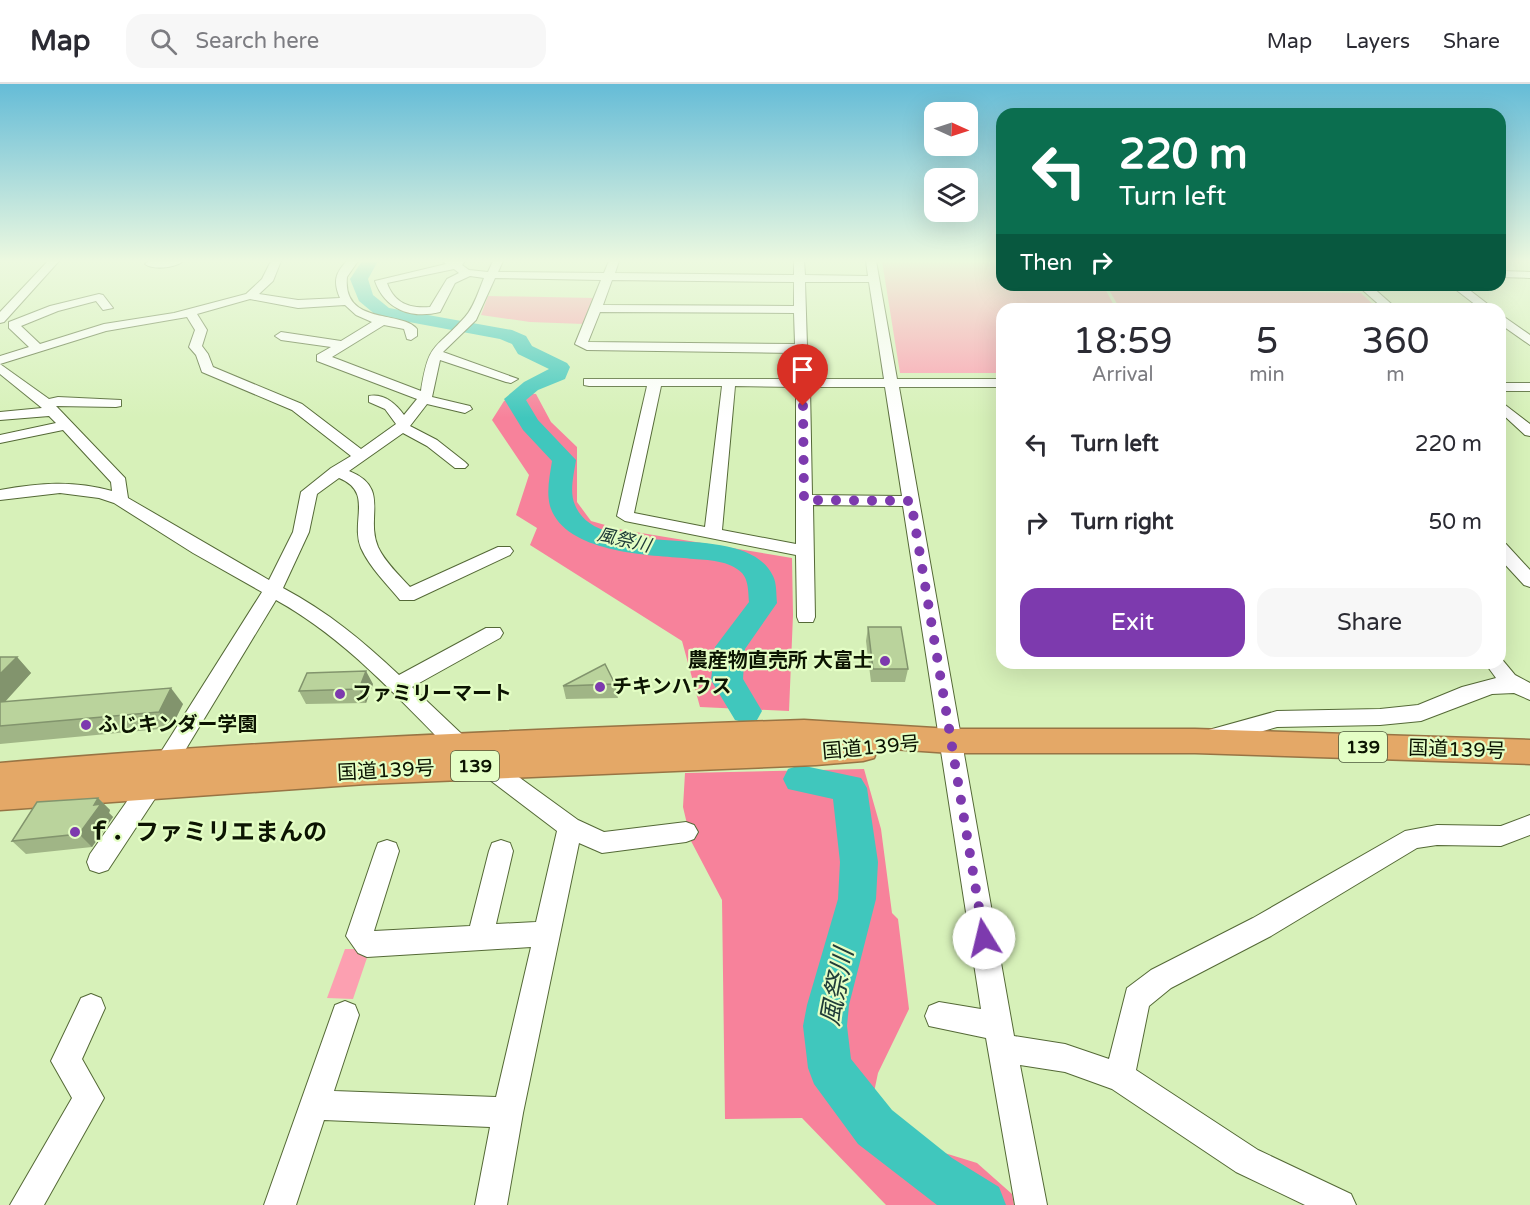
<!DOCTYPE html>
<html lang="en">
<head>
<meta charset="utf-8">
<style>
  body { margin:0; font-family:"Varela Round","Noto Sans JP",sans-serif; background:#f7f7f7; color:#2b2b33; height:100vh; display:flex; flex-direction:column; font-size:22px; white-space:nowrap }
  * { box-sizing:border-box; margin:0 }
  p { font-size:20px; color:#7c7c81 }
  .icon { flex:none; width:33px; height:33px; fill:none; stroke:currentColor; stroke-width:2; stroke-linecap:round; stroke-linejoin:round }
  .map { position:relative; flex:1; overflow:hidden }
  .drawer { position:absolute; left:996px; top:219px; width:510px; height:366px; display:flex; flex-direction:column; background:#fff; border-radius:18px; box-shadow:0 6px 24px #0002 }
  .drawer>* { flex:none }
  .banner { position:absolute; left:996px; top:24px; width:510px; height:183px; border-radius:18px; box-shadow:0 6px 24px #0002; background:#0b6e4f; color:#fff; overflow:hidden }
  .needle { width:39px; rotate:93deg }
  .tools { position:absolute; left:924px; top:18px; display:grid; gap:12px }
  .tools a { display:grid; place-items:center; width:54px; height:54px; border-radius:12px; background:#fff; box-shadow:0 6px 24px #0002; font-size:30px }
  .pin { position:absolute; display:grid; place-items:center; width:51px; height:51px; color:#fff; margin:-62px -26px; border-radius:50% 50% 50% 0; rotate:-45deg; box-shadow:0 0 6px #0007 }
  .pin .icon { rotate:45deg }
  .me { position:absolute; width:66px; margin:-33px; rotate:351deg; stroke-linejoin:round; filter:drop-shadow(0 0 4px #0008) }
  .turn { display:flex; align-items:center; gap:21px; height:126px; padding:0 24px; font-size:27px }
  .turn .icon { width:78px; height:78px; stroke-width:2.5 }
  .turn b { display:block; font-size:42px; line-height:51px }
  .then { display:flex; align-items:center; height:57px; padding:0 24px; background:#0003; gap:12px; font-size:22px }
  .eta { display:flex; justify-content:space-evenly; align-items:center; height:102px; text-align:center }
  .eta b { font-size:36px; font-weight:600; line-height:42px }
  .button { display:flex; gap:12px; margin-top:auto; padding:12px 24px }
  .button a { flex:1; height:69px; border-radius:18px; background:#7d3aae; color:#fff; font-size:24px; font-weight:600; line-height:69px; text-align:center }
  .button a+a { background:#f7f7f7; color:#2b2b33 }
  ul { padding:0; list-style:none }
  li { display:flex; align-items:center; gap:18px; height:78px; padding:0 24px }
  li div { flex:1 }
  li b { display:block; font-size:22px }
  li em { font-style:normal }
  header { display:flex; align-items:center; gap:36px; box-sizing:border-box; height:84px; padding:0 30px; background:#fff; border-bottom:2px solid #e1e1e2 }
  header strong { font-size:28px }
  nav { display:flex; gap:33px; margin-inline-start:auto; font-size:21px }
  .search { width:420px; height:54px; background:#f7f7f7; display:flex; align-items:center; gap:15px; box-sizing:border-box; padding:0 21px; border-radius:18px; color:#7c7c81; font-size:22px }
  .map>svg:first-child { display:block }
  .green { fill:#fca0b1 }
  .forest { fill:#f7829b }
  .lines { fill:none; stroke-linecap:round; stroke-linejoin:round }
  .river { fill:#40c7bd; fill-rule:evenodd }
  .minor-casing { stroke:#546936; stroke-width:2 }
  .highway-casing { stroke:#987444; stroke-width:3 }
  .minor { fill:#fff; fill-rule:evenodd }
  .highway { fill:#e4a867; fill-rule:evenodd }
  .wall { fill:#a0b586 }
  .shaded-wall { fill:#82946d }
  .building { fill:#bad39c; stroke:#82946d; stroke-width:1.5 }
  .route { stroke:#7d3aae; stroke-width:10; stroke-dasharray:0 18 }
  .poi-dot { fill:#7d3aae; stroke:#e4fec5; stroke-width:2 }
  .labels { text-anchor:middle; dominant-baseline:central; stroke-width:4.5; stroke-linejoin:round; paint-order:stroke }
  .far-water-label { font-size:18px; font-style:italic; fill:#203c39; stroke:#e4fec5 }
  .shield { fill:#e4fec5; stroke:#4d5a3c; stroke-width:1.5 }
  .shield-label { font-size:18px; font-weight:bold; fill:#0c1402 }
  .poi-label { font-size:20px; font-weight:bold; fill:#0c1402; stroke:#e4fec5; text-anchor:start }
  .street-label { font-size:20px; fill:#0c1402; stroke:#e4fec5 }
  .near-poi-label { font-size:24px; font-weight:bold; fill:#0c1402; stroke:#e4fec5; text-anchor:start }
  .near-water-label { font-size:26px; font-style:italic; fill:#203c39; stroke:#e4fec5 }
</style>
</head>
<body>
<header>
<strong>Map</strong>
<div class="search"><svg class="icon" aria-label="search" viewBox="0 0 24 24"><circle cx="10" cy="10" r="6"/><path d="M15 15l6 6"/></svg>Search here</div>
<nav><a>Map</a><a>Layers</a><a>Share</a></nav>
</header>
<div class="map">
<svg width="1530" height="1121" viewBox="0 0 1530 1121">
  <rect width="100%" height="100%" fill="#d7f1b9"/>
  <path class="green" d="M882 177H1002V201H1229L1233 205 1104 203 1116 225H1002V289H900Z
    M1108 204 1361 209 1378 225H1120Z
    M488 212 595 214 584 240 530 238 481 231Z
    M345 865H370L353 915 327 914Z"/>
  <path class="forest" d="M516 308 536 310 551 338 577 363V418L591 437 623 446 792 474 793 531 789 627 700 623 682 557 530 461 537 444 516 431 529 391 492 336 504 317Z
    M864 685 881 745 892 829 898 835 909 925 878 989 873 1013 907 1051 925 1063 977 1079 1012 1110 1014 1121H886L802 1034 725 1035 722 816 691 757 683 723 685 689Z"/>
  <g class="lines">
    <path class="river" d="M362 177H378L368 195 373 211 389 224 512 246 526 252 532 262 567 279 570 283 565 295 538 306 526 316 538 336 576 376C574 390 569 408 575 421 599 481 745 432 773 492 777 500 776 510 777 519L745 565 743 595 762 627 757 636 746 639 735 636 711 596 715 563 749 518C748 506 749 492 737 485 723 475 700 476 684 474 645 471 564 468 550 422 546 407 550 391 552 377L523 346 504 315 524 298 549 285 518 270 512 260 500 255 377 232 359 217 350 195Z
      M800 681 861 694 867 704 878 778 876 815 849 921 847 942 851 975 892 1026 952 1074 999 1103 1006 1121H937L858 1060 814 1000 808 984 803 942 807 921 838 815 840 778 833 715 788 705 783 695 788 685Z"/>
    <defs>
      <path id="minor" d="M48 177H59L4 238 0 239V228Z
        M149 177H182V178C174 184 153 186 145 180Z
        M271 177H281L273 197 259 210 298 216 340 214C333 198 335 189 347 177H358L347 193C342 242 402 226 417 245V252L411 256 407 255 404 245 384 241 332 273 421 307C429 256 435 267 465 233 474 223 479 206 484 194L470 192 455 199 440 228C412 235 385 226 375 197L446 180 443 177H465L462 181 469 186 488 188 493 177H503L498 188 604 189 609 177H619L615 189 794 191V177H804L805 191 868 192 866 177H876L897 295H1002V303H899L1014 952 1065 960 1109 975 1127 904 1151 886 1253 834 1405 747 1437 741 1501 742 1530 731V751L1501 762 1437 761 1417 764 1271 852 1171 904 1149 922 1136 986 1258 1066 1351 1110 1356 1121H1305L1236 1088 1112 1005 1065 988 1020 981 1047 1121H1015L986 954 929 942 925 932 929 922 939 918 981 925 903 422 813 421 815 533 813 538H799L797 533 796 471 625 437 617 432 647 302H589L584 301V295H884L869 198H805L807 262 795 269 587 266 575 260 601 196 495 194 476 236 443 268 518 295 511 299 506 298 440 276 432 313 470 322 472 325 465 329 427 320 410 342 437 356 465 378 468 381 465 384H455L427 362 403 349 349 387C391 404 365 432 378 463 385 478 399 491 410 503L498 463H510L513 467 510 471 414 516H400C387 500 370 484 361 464 350 437 374 408 339 394L317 410 309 448 283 504C328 528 363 557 399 591L486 544H500L503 549 500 554 412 603 468 656 471 662 468 668 460 671 452 668C397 613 345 554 276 516L175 683 167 686 159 683 156 677 159 671 262 508 193 469 114 419 99 414 60 409 0 416V406C39 399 73 396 112 407L111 398 63 346 0 359V351L56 339 49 332 0 336V328L42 324 0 290V280L49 315 58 313 121 316V322L116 323 56 322 125 394 128 414 269 496 293 448 301 408 331 384 351 372 292 326 202 288 196 271 189 263 195 246 187 233 106 247 0 280V272L29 263 9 244V238L50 222 99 210 103 211 113 224 103 226 96 217 58 227 21 242 40 260 104 240 174 229 246 210 262 195ZM454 185 459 189 447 195 430 223C410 225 394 219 387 199ZM612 196 794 198V222L603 221ZM250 215 298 224 345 221 356 231 372 238 341 257 281 248 275 252 281 256 331 263 317 271V277L417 315 404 331C396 320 384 309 369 312V318L385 325 396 340 361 365 302 320 213 283 208 270 202 262 207 246 197 230ZM600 228 794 229 795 260 588 258ZM661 302H722L705 443 634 429ZM735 302 796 303V460L722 446ZM810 303H885L902 412 812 411Z
        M1500 187 1530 188V194L1500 193Z
        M1357 201H1370L1397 225H1384Z
        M1450 201H1463L1494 225H1481Z
        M1500 230 1530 251V261L1500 240Z
        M1500 299H1530V307H1500Z
        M1500 317 1530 340V352L1525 351 1500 328Z
        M1500 459 1506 460 1530 486V503L1524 501 1500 475Z
        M1500 573 1515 591 1530 599V616L1514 609 1492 610 1421 637 1380 641 1277 643 1213 661 1205 659 1202 653 1205 647 1277 627 1380 625 1418 621 1462 603 1496 594 1485 579H1500Z
        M486 672 494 675 578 736 604 748 686 738 694 741 698 748 694 755 686 758 602 769 579 759 523 1029 507 1121H475L490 1043 324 1036 296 1121H264L335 921 345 917 355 921 359 931 334 1007 496 1013 531 863 367 873 358 869 346 852 375 767 378 759 387 756 396 759 399 767 374 847 470 842 489 767 492 759 501 756 510 759 513 767 496 840 536 838 557 747 478 687 475 681 478 675Z
        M152 691 160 693 163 700 160 707 108 786 99 789 90 786 87 778 90 770 144 693Z
        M91 910 101 914 105 924 82 975 104 1014 44 1121H10L72 1014 51 977 81 914Z"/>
      <path id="highway" d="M804 636 951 645H1195L1530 656V680L1195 669H951L878 664 874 674 863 677 816 681 366 700 0 726V679C267 656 536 645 804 636Z"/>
    </defs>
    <use href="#minor" class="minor-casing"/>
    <use href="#highway" class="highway-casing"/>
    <use href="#minor" class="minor"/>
    <use href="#highway" class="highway"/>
  </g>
  <path class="wall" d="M868 543 908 585 905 598H871L866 557Z
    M0 573H17L31 589 5 618 183 620 171 644 0 660Z
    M373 600 366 619 306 620 299 607Z
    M615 600 618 614 566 615 563 602Z
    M98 714 110 726 109 729 113 733 92 763 26 770 12 757Z"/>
  <path class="shaded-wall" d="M17 573 31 589 0 623V590Z
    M366 587 373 600 366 619 359 605Z
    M171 604 183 620 171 644 159 628Z
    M98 714 110 726 109 729 113 733 92 763 79 750Z"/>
  <path class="building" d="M868 543H901L908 585H873Z
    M0 573H17L0 590Z
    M605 580 615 600 563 602Z
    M366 587 359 605 299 607 307 589Z
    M171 604 159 628 0 642V618Z
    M98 714 94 721 101 720 79 750 12 757 37 718Z"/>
  <linearGradient id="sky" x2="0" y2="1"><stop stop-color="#65bcd7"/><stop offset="0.53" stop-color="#edf9e0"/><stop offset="1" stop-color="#edf9e0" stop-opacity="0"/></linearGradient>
  <rect width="1530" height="334" fill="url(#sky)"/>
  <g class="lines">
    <path class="route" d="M803 322 804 416 911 417 984 854"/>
  </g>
  <g class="poi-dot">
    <circle cx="885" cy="577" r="6"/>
    <circle cx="600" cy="603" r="6"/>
    <circle cx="340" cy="610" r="6"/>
    <circle cx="86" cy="641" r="6"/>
    <circle cx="75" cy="748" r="6"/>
  </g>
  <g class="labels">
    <g class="far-water-label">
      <text transform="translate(624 456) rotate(13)">風祭川</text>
    </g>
    <g class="shield">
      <rect x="1339" y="648" width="48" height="30" rx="4.5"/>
      <rect x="451" y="667" width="48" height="30" rx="4.5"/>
    </g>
    <g class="shield-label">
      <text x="1363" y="663">139</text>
      <text x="475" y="682">139</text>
    </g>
    <g class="poi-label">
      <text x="873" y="577" text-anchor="end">農産物直売所 大富士</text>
      <text x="612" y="603">チキンハウス</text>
      <text x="352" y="610">ファミリーマート</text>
      <text x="98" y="641">ふじキンダー学園</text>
    </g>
    <g class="street-label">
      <text transform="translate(871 664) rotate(-5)">国道139号</text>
      <text transform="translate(1457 666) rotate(2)">国道139号</text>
      <text transform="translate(386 687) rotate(-3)">国道139号</text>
    </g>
    <g class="near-poi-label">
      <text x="87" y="748">ｆ．ファミリエまんの</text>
    </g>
    <g class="near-water-label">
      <text transform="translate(837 903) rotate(-79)">風祭川</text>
    </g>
  </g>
</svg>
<div class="tools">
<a><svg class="needle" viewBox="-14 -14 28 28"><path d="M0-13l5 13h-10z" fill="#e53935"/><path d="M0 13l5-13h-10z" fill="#7c7c81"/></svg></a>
<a><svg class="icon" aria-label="layers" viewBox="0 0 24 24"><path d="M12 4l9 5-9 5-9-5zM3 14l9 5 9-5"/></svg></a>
</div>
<div class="pin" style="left:803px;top:322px;background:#d93025"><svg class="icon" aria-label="arrive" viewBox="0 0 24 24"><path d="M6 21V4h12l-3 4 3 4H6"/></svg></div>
<svg class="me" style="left:984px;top:854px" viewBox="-20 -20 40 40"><circle r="19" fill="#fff"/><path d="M0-13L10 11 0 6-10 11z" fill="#7d3aae"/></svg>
<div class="banner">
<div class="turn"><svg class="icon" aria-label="left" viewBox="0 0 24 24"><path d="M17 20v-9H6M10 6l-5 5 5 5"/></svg><div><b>220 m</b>Turn left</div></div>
<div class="then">Then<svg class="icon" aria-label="right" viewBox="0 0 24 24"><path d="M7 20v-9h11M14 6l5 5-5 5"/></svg></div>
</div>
<section class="drawer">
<div class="eta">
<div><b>18:59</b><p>Arrival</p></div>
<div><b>5</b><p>min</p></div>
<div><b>360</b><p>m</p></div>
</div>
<ul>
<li><svg class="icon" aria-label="left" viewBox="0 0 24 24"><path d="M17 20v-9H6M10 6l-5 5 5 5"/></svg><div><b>Turn left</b></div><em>220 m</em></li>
<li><svg class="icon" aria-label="right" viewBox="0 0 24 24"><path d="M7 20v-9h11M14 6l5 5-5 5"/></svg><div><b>Turn right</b></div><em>50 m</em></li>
</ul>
<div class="button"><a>Exit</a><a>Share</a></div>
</section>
</div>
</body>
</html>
